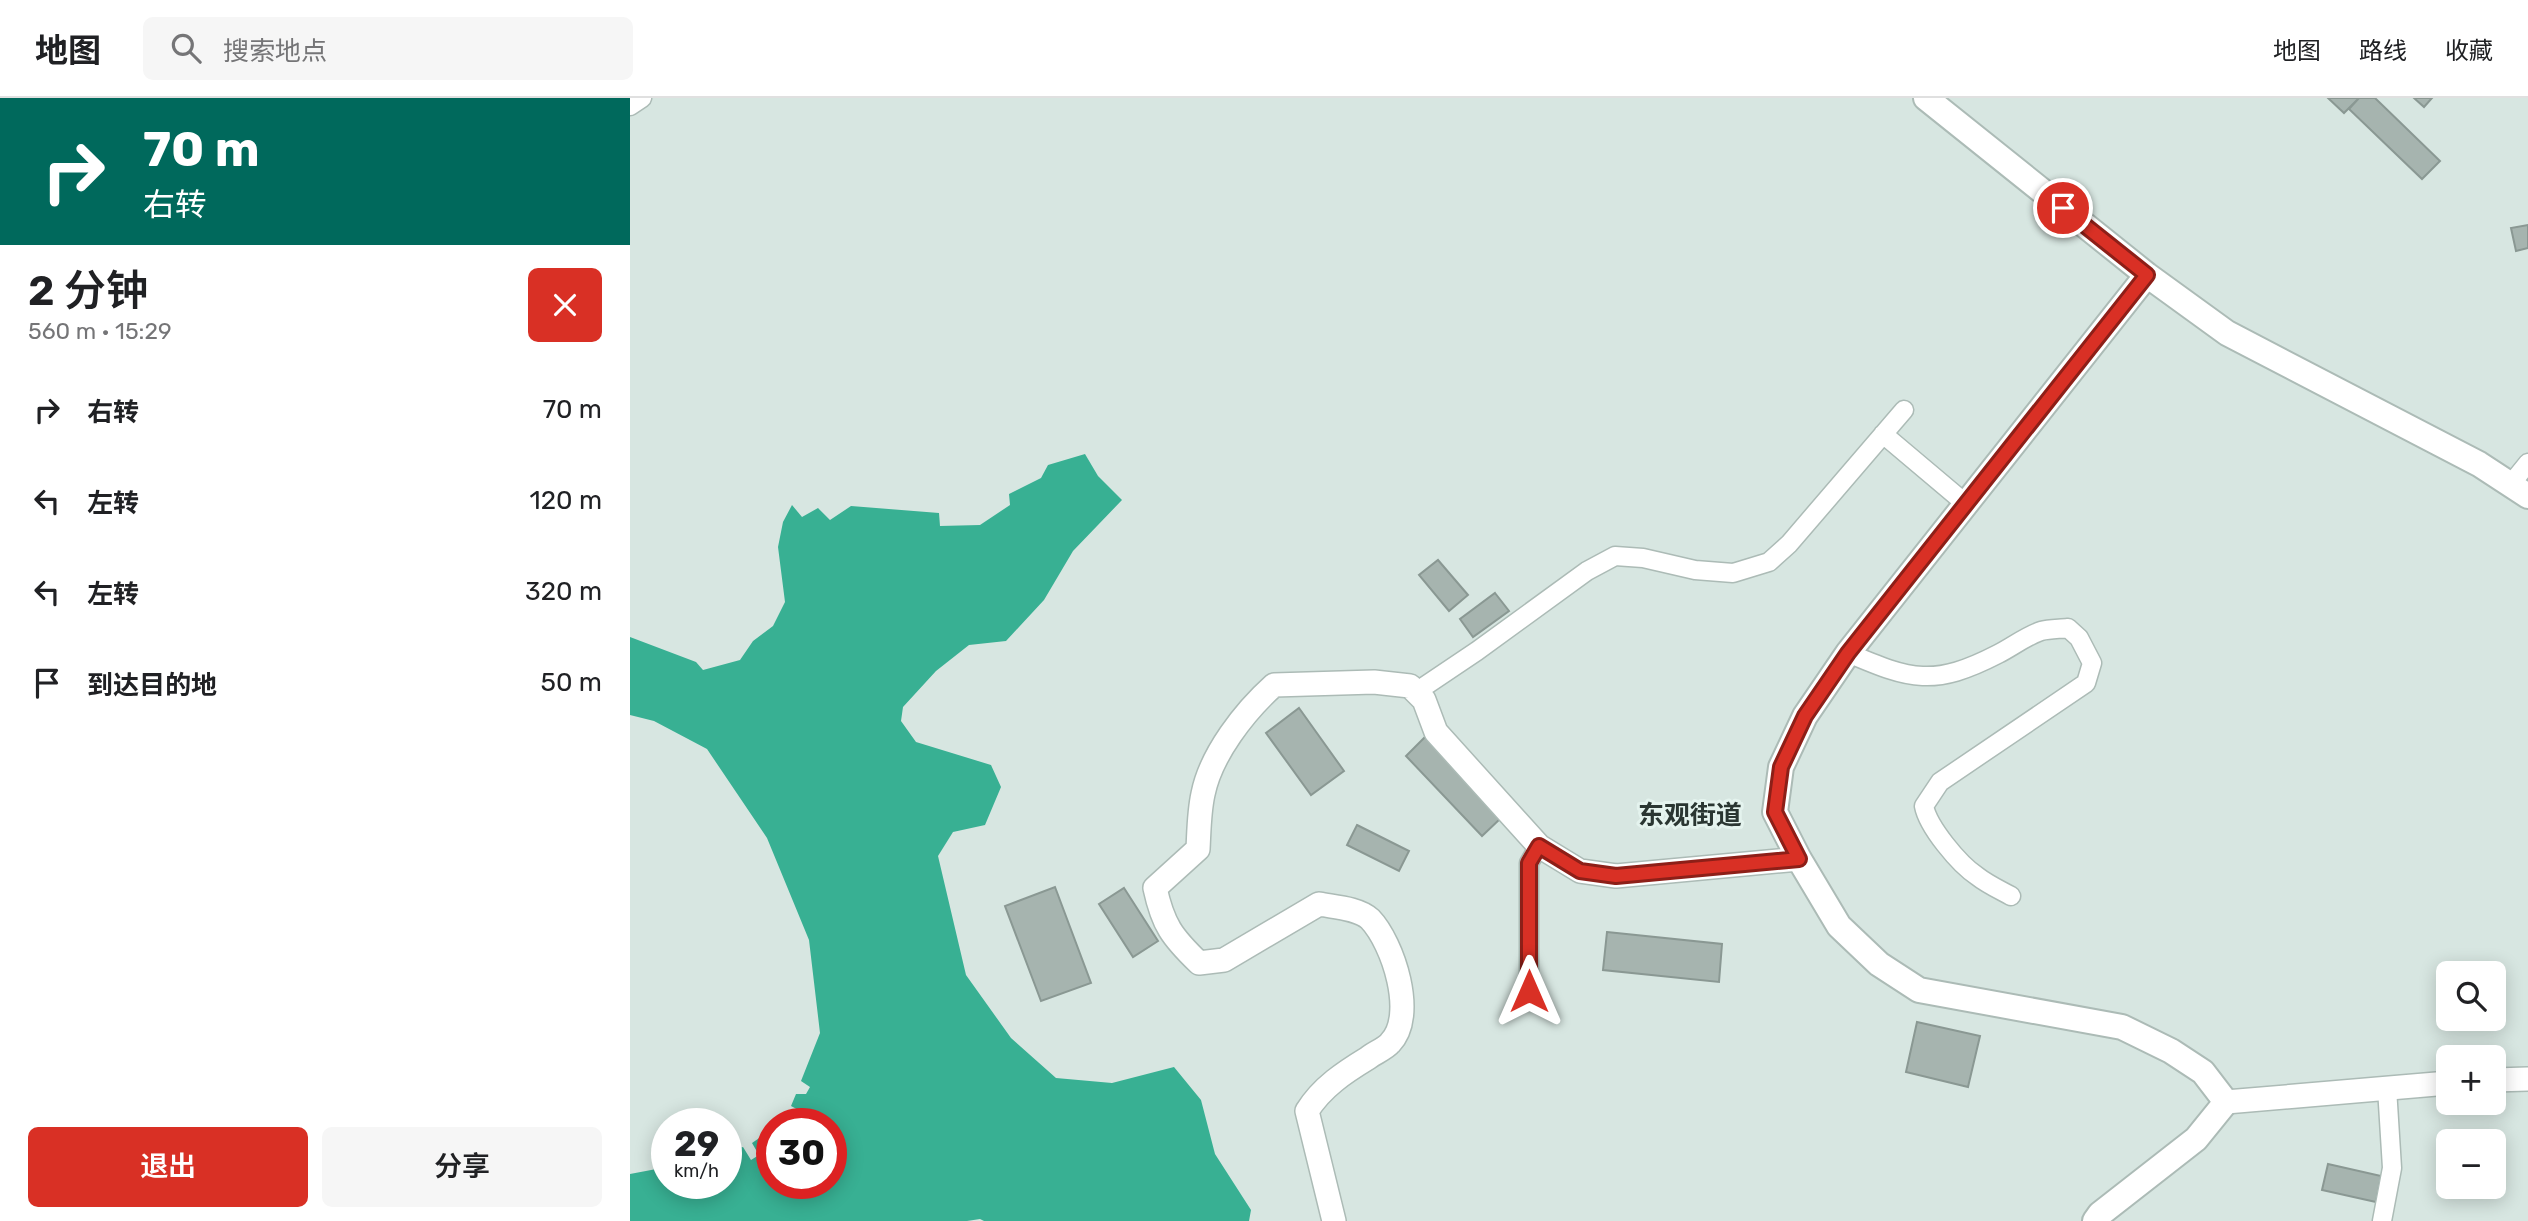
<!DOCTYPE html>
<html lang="zh">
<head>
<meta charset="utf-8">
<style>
  body { margin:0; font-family:Rubik,"Noto Sans SC",sans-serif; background:#f6f6f6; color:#202124; height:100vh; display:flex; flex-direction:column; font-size:26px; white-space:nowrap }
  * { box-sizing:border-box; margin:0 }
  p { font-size:23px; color:#757577 }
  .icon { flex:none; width:38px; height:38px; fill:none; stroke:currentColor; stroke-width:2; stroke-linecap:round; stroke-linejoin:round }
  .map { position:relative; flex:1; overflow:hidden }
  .panel { display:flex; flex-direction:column; background:#fff; width:630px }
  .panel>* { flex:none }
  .guide { background:#00695c; color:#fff; overflow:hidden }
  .controls { position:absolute; left:1806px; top:863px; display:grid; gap:14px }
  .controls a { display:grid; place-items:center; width:70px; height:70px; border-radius:10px; background:#fff; box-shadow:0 4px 18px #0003; font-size:35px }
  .speed { position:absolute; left:21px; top:1010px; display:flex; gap:14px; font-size:35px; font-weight:700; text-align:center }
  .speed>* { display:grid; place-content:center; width:91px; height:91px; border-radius:50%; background:#fff; box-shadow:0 4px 18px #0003; line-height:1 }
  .speed small { font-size:18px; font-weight:400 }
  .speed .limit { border:10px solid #d22; background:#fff; color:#111 }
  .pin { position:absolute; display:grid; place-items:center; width:60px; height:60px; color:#fff; margin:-30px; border:4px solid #fff; border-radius:50%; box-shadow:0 2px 7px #0007 }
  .me { position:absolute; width:77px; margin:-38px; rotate:0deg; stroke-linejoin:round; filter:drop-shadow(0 0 5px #0008) }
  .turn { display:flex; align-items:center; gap:24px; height:147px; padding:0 28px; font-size:32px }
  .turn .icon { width:91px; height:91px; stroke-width:2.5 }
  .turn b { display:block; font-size:49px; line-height:60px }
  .round { display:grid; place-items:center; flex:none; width:74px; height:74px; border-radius:10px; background:#f6f6f6 }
  .summary { display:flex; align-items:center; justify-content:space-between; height:119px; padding:0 28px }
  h1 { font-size:42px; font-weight:600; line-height:52px }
  .cta { display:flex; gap:14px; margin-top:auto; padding:14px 28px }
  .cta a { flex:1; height:80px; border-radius:10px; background:#d93025; color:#fff; font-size:28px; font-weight:600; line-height:80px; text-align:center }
  .cta a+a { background:#f6f6f6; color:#202124 }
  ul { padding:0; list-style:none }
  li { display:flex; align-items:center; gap:21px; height:91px; padding:0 28px }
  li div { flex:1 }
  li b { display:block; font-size:26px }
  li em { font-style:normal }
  header { display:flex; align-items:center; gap:42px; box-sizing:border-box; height:98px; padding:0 35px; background:#fff; border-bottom:2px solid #e0e0e0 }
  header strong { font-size:33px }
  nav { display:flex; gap:38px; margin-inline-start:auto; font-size:24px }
  .search { width:490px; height:63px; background:#f6f6f6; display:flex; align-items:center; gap:18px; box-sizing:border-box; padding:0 24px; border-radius:10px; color:#757577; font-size:26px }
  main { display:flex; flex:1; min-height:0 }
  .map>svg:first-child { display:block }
  .water { fill:#38b093 }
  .building { fill:#a6b4af; stroke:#8a9893; stroke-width:2 }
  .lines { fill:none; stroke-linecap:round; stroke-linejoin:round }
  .minor-casing { stroke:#acbbb6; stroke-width:21 }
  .tertiary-casing { stroke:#acbbb6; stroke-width:26 }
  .secondary-casing { stroke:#acbbb6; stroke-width:28 }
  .minor { stroke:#fff; stroke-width:18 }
  .tertiary { stroke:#fff; stroke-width:23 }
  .secondary { stroke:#fff; stroke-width:24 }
  .route-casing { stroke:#8d1f18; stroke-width:18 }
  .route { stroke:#d93025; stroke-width:12 }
  .labels { text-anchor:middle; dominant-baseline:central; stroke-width:6; stroke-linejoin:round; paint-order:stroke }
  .district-label { font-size:26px; font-weight:bold; fill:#2a3632; stroke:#e4f3ee }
</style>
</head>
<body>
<header>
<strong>地图</strong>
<div class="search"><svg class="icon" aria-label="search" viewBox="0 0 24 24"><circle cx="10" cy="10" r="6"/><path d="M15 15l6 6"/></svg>搜索地点</div>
<nav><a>地图</a><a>路线</a><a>收藏</a></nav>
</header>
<main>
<section class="panel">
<div class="guide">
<div class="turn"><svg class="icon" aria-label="right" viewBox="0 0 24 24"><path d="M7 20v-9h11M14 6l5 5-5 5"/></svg><div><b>70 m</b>右转</div></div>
</div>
<div class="summary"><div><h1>2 分钟</h1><p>560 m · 15:29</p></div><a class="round" style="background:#d93025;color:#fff"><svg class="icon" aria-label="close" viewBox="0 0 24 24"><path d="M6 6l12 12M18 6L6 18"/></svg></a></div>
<ul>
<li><svg class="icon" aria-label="right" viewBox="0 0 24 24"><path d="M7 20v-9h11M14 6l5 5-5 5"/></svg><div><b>右转</b></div><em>70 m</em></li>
<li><svg class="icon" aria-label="left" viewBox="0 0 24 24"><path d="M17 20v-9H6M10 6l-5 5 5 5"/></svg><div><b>左转</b></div><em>120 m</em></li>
<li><svg class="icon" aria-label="left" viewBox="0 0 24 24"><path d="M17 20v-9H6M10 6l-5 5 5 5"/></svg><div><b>左转</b></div><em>320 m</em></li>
<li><svg class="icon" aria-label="arrive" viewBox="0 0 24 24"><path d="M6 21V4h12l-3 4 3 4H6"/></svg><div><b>到达目的地</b></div><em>50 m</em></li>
</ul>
<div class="cta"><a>退出</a><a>分享</a></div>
</section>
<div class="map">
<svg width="1898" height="1123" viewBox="0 0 1898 1123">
  <rect width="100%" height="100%" fill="#d7e6e1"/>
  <path class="water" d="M455 356 468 378 492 402 443 453 414 502 376 543 339 547 306 573 273 609 271 623 286 644 361 667 371 689 355 727 323 734 308 758 336 877 381 940 426 980 482 985 544 969 571 1002 585 1056 621 1112 619 1123H354L350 1121 337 1123H0V1076L37 1069V1085H96V1067H100L99 1053 113 1049 121 1062 129 1057 122 1045 135 1036 142 1044V1085H201V1026L149 1025 154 1017 168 1025 174 1015 161 1008 166 996H176L180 989 171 983 190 935 179 842 137 740 77 651 24 623 0 617V539L66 564 73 572 110 562 123 543 143 528 155 504 148 449 153 424 162 407 172 419 188 410 200 422 221 408 309 415 310 428 350 427 380 407 379 396 411 380 418 367Z"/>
  <path class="building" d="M1698 0H1729L1714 15Z
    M1729 0H1745L1810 63 1792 81 1719 11Z
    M1784 0H1802L1794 9Z
    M1898 127V150L1886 153 1881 130Z
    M808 462 838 497 819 513 789 477Z
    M865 495 879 513 843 539 830 521Z
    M669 610 714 673 681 697 636 635Z
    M795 639 871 720 852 738 776 658Z
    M727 727 779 753 769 773 717 747Z
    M425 789 461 885 411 903 375 808Z
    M494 790 528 843 503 859 469 806Z
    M977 834 1092 846 1089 884 973 872Z
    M1287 924 1350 938 1338 989 1276 974Z
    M1698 1066 1751 1078 1746 1104 1692 1092Z"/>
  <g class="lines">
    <defs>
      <path id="minor" d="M0 8 12 0
        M1253 336 1336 406
        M1881 386 1898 365
        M1218 555C1281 582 1304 589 1368 556 1382 549 1396 538 1411 533 1419 531 1430 531 1438 530L1449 540 1462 565 1456 585 1310 684 1294 708C1298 729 1329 766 1347 778 1357 786 1370 792 1381 798
        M786 594 847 553 957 473 985 458 1013 460 1065 472 1103 475 1139 464 1159 446 1274 312
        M899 893V765L909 748
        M1752 1123 1762 1070 1757 990"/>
      <path id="tertiary" d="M1864 982 1898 981
        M1596 1004 1818 985
        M704 1123 677 1013C692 989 715 974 738 960 744 955 755 951 760 945 787 918 763 845 740 821 728 810 704 809 689 806L594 862 569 865C542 839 533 827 525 790L568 751C569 733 569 714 573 696 581 656 615 613 644 587L744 584 780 588 794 602 806 634 909 748 950 773 986 778 1169 761"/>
      <path id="secondary" d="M1296 0 1517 177 1597 235 1849 366 1898 398
        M1465 1123 1470 1116 1566 1041 1596 1004 1573 974 1541 953 1492 929 1289 892 1249 866 1209 828 1169 761 1145 714 1151 669 1175 618 1218 555 1517 177"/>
    </defs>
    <use href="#minor" class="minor-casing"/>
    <use href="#tertiary" class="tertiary-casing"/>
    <use href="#secondary" class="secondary-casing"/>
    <use href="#minor" class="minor"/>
    <use href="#tertiary" class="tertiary"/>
    <use href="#secondary" class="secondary"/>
  </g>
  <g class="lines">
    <defs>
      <path id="route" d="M899 893V765L909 748 950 773 986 778 1169 761 1145 714 1151 669 1175 618 1218 555 1517 177 1433 110"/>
    </defs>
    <use href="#route" class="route-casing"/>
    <use href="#route" class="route"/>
  </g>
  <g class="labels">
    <g class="district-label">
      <text x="1060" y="717">东观街道</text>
    </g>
  </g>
</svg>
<div class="controls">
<a><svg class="icon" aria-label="search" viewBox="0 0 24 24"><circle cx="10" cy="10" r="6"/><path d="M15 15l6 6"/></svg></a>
<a>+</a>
<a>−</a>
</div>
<div class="speed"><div>29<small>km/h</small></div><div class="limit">30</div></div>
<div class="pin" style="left:1433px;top:110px;background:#d93025"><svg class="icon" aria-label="arrive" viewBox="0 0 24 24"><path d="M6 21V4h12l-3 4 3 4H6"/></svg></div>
<svg class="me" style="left:899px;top:893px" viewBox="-20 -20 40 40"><path d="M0-17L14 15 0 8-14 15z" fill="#d93025" stroke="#fff" stroke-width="4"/></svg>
</div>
</main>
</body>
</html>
